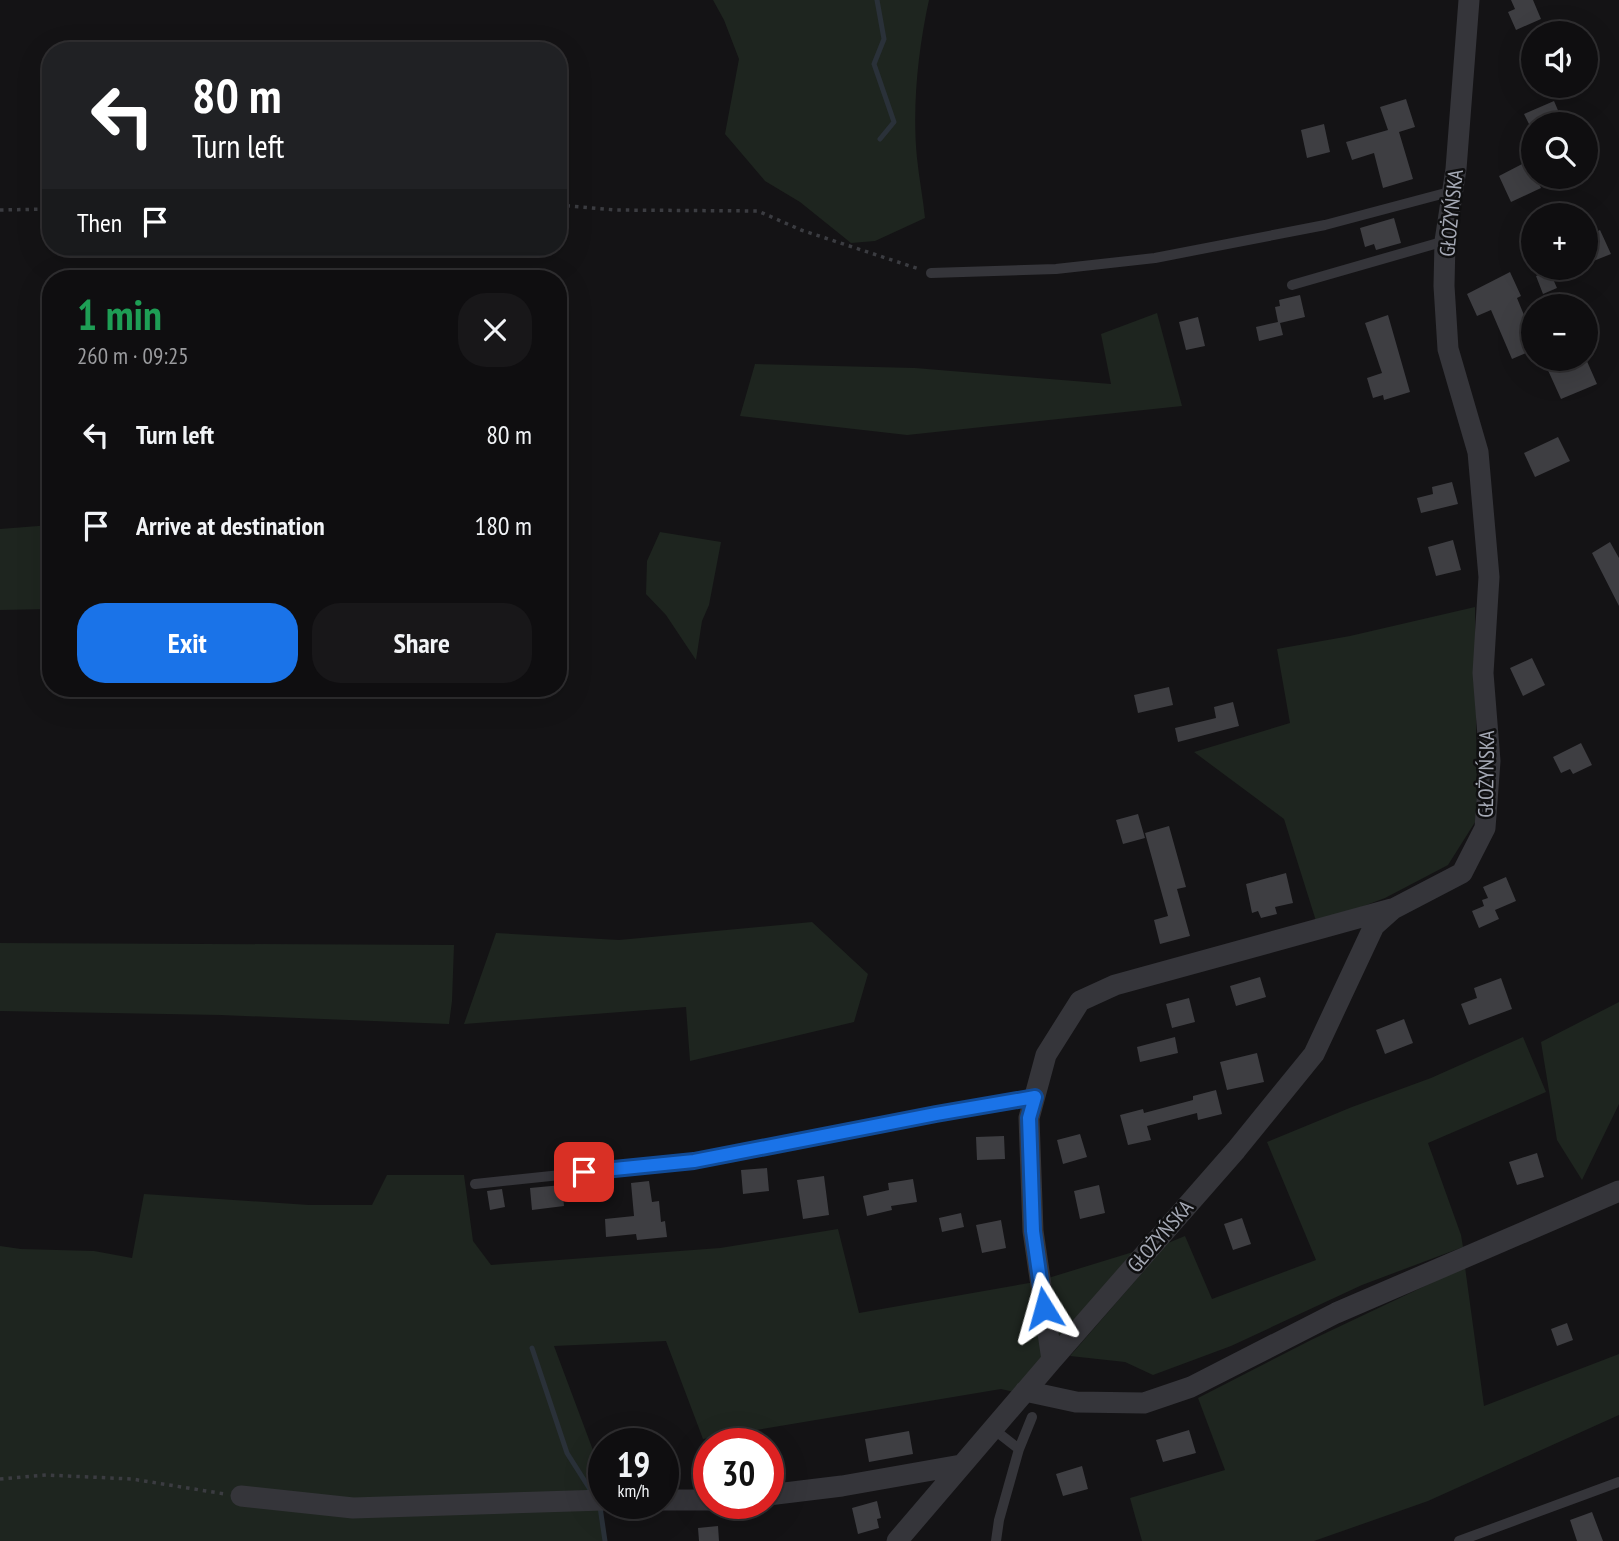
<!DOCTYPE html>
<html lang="en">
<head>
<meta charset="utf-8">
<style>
  body { margin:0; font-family:"PT Sans Narrow",sans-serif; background:#181719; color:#f1f3f6; height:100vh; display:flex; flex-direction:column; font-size:26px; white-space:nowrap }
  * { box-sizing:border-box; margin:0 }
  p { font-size:23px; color:#9b9c9f }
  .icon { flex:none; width:38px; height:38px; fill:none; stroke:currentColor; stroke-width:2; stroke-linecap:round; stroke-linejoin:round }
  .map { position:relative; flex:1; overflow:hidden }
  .drawer { position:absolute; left:42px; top:270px; width:525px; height:427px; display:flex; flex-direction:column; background:#0f0e10; border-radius:28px; box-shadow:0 7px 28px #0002,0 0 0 2px #2f2e30 }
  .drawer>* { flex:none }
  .top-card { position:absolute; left:42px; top:42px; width:525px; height:214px; border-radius:28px; box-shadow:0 7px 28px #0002,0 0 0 2px #2f2e30; background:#202124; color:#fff; overflow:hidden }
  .buttons { position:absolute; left:1521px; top:21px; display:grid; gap:14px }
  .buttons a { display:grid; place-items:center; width:77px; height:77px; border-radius:50%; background:#0f0e10; box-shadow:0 7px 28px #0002,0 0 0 2px #2f2e30; font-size:35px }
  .speed { position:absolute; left:588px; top:1428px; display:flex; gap:14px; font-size:35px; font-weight:700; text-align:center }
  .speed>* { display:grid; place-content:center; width:91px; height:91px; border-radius:50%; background:#0f0e10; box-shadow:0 7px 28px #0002,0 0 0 2px #2f2e30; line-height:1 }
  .speed small { font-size:18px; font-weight:400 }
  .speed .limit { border:10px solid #d22; background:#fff; color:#111 }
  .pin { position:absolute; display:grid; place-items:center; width:60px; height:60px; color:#fff; margin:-30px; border-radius:14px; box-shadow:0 4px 10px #0006 }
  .me { position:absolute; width:77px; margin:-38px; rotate:352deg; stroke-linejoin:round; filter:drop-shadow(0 0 5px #0008) }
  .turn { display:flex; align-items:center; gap:24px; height:147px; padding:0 35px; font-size:32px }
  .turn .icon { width:91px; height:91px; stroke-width:2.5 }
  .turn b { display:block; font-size:49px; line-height:60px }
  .then { display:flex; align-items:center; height:66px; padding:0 35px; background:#0003; gap:14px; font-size:26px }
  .round { display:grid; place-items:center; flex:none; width:74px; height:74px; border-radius:28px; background:#181719 }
  .summary { display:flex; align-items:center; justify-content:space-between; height:119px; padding:0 35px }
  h1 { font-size:42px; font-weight:800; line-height:52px; color:#1e9e55 }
  .action { display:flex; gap:14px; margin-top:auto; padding:14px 35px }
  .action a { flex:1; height:80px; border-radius:28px; background:#1a73e8; color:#fff; font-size:28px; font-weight:800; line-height:80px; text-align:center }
  .action a+a { background:#181719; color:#f1f3f6 }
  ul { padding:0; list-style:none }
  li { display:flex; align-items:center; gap:21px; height:91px; padding:0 35px }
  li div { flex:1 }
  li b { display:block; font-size:26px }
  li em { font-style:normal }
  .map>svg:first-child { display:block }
  .green { fill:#1e251f }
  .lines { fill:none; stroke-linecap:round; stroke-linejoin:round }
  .stream { stroke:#2a3139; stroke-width:5 }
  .building { fill:#3e3e42 }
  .path { stroke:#3b3c41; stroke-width:3.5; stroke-dasharray:3.5 5; stroke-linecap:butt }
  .lane { stroke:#35353a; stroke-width:10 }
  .street { stroke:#35353a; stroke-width:21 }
  .route-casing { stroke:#114b97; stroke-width:18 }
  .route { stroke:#1a73e8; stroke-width:12 }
  .labels { text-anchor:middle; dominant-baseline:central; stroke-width:5; stroke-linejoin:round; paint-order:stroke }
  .street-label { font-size:21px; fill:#a5a9b5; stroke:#0f0f10 }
</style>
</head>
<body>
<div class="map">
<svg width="1619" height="1541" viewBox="0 0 1619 1541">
  <rect width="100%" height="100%" fill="#141315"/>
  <path class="green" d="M713 0H929C918 50 912 107 917 158 919 178 923 198 925 218L875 241 851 243 800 202 765 181 725 134 739 59 724 20Z
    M1157 313 1182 406 907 435 740 416 755 364 915 368 1111 384 1101 334Z
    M51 525V609L0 610V529Z
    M660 532 721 542 709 605 702 621 696 660 666 615 646 594 647 561Z
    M1475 607 1477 819 1448 865 1385 898 1340 915 1316 921 1284 819 1194 752 1290 723 1277 649 1350 636Z
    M812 922 868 974 854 1022 690 1061 686 1007 464 1024 496 933 619 940Z
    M0 943 454 945 452 1001 449 1024 221 1015 0 1011Z
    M1619 1002V1104L1582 1180 1557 1140 1541 1042Z
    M1523 1037 1546 1092 1428 1143 1461 1235 1463 1247 1362 1285 1231 1346 1153 1375 1125 1362 1070 1356 1168 1243 1185 1236 1212 1299 1316 1260 1267 1142 1352 1107 1431 1078Z
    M387 1175H464L473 1241 491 1265 720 1248 838 1229 859 1313 1035 1282 1043 1357 1014 1392 1001 1389 703 1439 666 1341 554 1346 603 1477 600 1507 606 1541H0V1246L21 1249 94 1251 132 1258 144 1194 309 1205H372Z
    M1133 1252 1060 1339 1045 1279Z
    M1465 1267 1484 1406 1619 1354V1415L1428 1501 1314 1541H1142L1130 1498 1225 1470 1198 1398 1311 1340Z"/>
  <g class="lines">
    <path class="stream" d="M877 0 884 39 874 64 894 122 880 139
      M532 1348 567 1453 593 1494
      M600 1507 605 1541"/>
  </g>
  <path class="building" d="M1511 0H1533L1541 19 1516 30 1508 12 1515 9Z
    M1406 99 1415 127 1399 132 1413 179 1383 188 1374 153 1352 160 1346 142 1388 130 1380 107Z
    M1554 101 1560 115 1557 116 1561 124H1529L1524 114Z
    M1324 124 1330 152 1307 158 1301 130Z
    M1528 161 1533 177H1536L1541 188 1511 202 1499 176Z
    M1394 218 1401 243 1376 250 1374 244 1365 247 1360 228Z
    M1600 230 1611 254 1591 262 1586 250V237Z
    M1549 270 1557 288 1543 294 1536 276Z
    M1510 272 1521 296 1517 298 1533 337V350L1512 359 1491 310 1477 316 1467 294Z
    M1300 295 1305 317 1280 323 1283 335 1259 341 1256 327 1278 322 1275 307 1280 306 1279 300Z
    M1388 315 1410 392 1384 400 1383 395 1373 398 1367 378 1382 373 1365 323Z
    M1198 317 1205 346 1186 350 1179 322Z
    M1567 359H1586L1597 384 1561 399 1547 368Z
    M1558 437 1570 461 1535 477 1524 453Z
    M1452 482 1458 504 1421 513 1417 498 1433 494 1432 487Z
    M1453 540 1461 570 1436 576 1428 547Z
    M1610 542 1619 558V606L1592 553Z
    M1532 658 1545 685 1523 696 1510 668Z
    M1169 687 1173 705 1138 713 1134 695Z
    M1233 702 1239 726 1178 742 1175 728 1216 718 1214 707Z
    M1581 743 1592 765 1573 774 1570 769 1561 773 1553 757Z
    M1138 814 1145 838 1123 844 1116 820Z
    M1169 826 1186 887 1177 889 1190 936 1160 944 1154 920 1168 916 1145 833Z
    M1286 873 1293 903 1275 907 1277 914 1261 918 1258 911 1252 913 1246 884Z
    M1506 877 1516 901 1495 910 1499 919 1479 928 1472 911 1484 906 1482 900 1488 898 1483 887Z
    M1260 977 1266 997 1236 1006 1230 986Z
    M1501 978 1512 1009 1469 1025 1461 1004 1477 998 1474 988Z
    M1189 998 1195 1022 1172 1028 1166 1004Z
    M1404 1019 1413 1043 1385 1054 1376 1030Z
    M1175 1037 1178 1053 1140 1062 1137 1047Z
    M1257 1053 1264 1082 1227 1090 1220 1062Z
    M1216 1090 1222 1114 1198 1120 1197 1113 1147 1126 1151 1140 1128 1145 1120 1115 1143 1109 1144 1113 1193 1100V1096Z
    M1080 1134 1087 1157 1063 1164 1057 1140Z
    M1004 1136 1005 1159 977 1160 976 1137Z
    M1537 1153 1544 1177 1517 1185 1509 1162Z
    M767 1168 769 1191 743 1194 741 1170Z
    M824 1176 829 1215 803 1219 797 1180Z
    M913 1179 917 1202 891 1206 892 1210 867 1216 863 1196 889 1190 888 1183Z
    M649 1181 652 1202 659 1201 661 1222 665 1221 667 1237 637 1240 636 1234 606 1237 605 1219 634 1216 631 1183Z
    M562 1185 564 1206 532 1210 530 1188Z
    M1099 1185 1105 1213 1080 1219 1074 1191Z
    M502 1189 505 1207 490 1210 487 1191Z
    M961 1213 964 1227 942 1232 939 1218Z
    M1242 1218 1251 1244 1233 1250 1224 1224Z
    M1001 1220 1006 1248 982 1253 976 1225Z
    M1567 1323 1573 1340 1557 1346 1551 1329Z
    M1189 1430 1196 1453 1163 1462 1156 1440Z
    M909 1431 913 1454 869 1462 865 1439Z
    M1082 1466 1088 1489 1063 1496 1056 1474Z
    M877 1501 881 1518 877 1519 879 1528 858 1534 852 1508Z
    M1592 1512 1603 1541H1577L1570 1520Z
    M718 1526 719 1541H699L698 1528Z"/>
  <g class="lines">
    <path class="path" d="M558 205 616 210 758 211 801 230 919 269
      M0 210 51 209
      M0 1479 46 1475 132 1479 225 1494"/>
    <path class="lane" d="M931 273 1056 269 1155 258 1325 225 1453 191
      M1292 285 1445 241
      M475 1184 694 1161 936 1114 1035 1097
      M992 1428 1019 1449 999 1520 996 1541
      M1019 1449 1032 1417
      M1459 1541 1619 1482"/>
    <path class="street" d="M1052 1360 1033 1231 1029 1118 1046 1055 1080 1001 1115 985 1391 909
      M1025 1391 1076 1402 1144 1403 1191 1387 1336 1313 1619 1191
      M768 1495 842 1486 961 1465
      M241 1496 353 1508 604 1500
      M663 1500H709
      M897 1541 1052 1360 1236 1150 1314 1054 1374 926 1393 909 1462 873 1485 828 1490 761 1483 673 1489 577 1478 452 1448 349 1444 286 1445 241 1456 169 1469 0"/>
  </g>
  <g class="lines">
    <defs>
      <path id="route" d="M584 1172 694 1161 936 1114 1035 1097 1029 1118 1033 1231 1044 1308"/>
    </defs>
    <use href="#route" class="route-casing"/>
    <use href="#route" class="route"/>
  </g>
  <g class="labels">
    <g class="street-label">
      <text transform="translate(1451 213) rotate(-84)">GŁOŻYŃSKA</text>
      <text transform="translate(1486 774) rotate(-89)">GŁOŻYŃSKA</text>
      <text transform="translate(1160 1236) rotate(-49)">GŁOŻYŃSKA</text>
    </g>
  </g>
</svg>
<div class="buttons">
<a><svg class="icon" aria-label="sound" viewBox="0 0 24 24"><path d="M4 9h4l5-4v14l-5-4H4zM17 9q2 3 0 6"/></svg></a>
<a><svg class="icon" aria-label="search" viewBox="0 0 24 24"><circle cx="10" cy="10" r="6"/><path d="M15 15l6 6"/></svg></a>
<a>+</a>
<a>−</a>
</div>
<div class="speed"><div>19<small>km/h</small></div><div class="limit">30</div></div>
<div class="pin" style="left:584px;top:1172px;background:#d93025"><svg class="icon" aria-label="arrive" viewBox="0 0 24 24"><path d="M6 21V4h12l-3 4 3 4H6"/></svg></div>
<svg class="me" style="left:1044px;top:1308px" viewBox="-20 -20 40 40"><path d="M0-17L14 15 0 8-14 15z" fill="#1a73e8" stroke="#fff" stroke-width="4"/></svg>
<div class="top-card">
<div class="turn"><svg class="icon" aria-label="left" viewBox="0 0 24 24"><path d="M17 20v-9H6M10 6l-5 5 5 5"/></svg><div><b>80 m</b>Turn left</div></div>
<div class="then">Then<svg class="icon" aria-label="arrive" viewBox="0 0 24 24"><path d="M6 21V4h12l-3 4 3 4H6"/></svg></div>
</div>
<section class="drawer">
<div class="summary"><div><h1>1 min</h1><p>260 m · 09:25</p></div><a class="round"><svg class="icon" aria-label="close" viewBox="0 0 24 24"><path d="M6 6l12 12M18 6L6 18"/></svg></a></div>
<ul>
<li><svg class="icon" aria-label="left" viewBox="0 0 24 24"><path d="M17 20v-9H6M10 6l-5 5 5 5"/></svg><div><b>Turn left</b></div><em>80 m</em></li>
<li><svg class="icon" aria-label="arrive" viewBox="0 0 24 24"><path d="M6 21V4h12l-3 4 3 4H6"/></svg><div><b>Arrive at destination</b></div><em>180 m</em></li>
</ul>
<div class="action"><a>Exit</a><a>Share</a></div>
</section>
</div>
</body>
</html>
